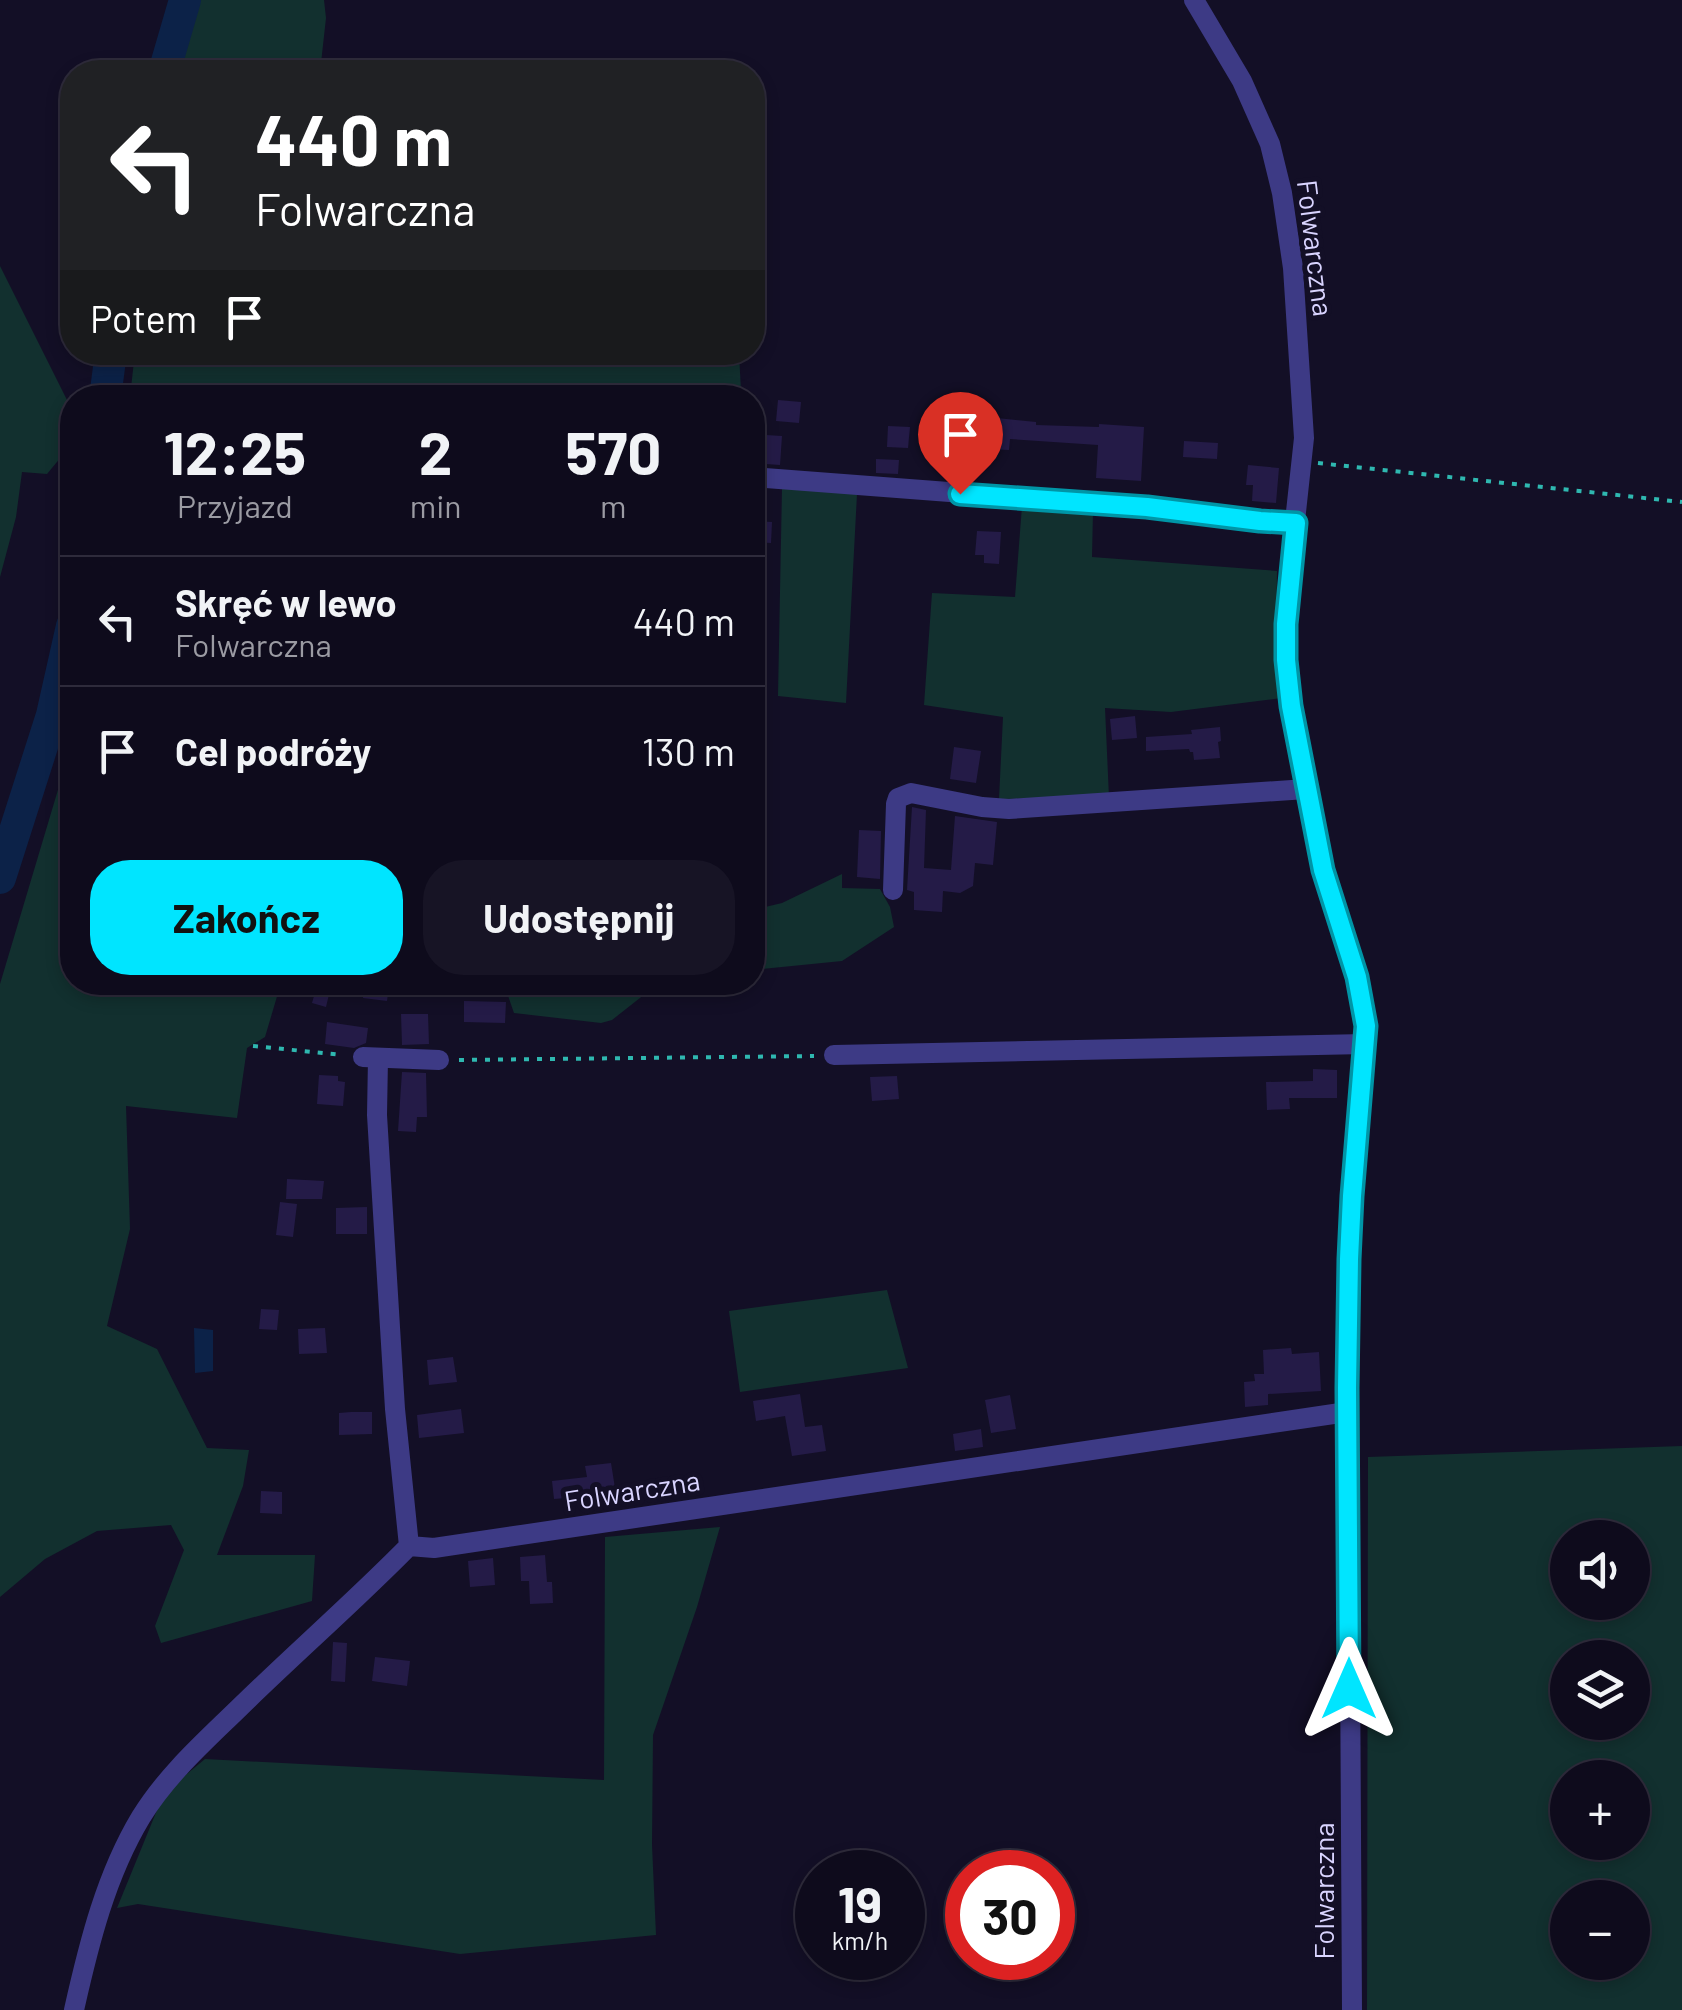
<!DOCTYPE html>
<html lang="pl">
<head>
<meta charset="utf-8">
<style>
  body { margin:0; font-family:Barlow,sans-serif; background:#171425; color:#f1f3f6; height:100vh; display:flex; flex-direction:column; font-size:38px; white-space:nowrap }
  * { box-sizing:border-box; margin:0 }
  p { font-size:32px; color:#9b9ba3 }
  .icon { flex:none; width:55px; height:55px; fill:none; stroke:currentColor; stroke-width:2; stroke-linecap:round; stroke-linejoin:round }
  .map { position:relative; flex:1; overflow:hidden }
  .sheet { position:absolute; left:60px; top:385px; width:705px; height:610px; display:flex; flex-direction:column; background:#0e0b1c; border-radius:40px; box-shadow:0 5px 15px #0003,0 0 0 2px #2e2b3b }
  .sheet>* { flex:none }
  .hud { position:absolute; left:60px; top:60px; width:705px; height:305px; border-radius:40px; box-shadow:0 5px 15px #0003,0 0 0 2px #2e2b3b; background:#202124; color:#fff; overflow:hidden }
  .tools { position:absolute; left:1550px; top:1520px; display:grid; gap:20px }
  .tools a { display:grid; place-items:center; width:100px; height:100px; border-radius:50%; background:#0e0b1c; box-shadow:0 5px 15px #0003,0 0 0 2px #2e2b3b; font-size:50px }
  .speed { position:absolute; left:795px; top:1850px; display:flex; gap:20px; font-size:50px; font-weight:700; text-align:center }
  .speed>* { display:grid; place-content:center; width:130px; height:130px; border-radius:50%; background:#0e0b1c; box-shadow:0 5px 15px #0003,0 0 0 2px #2e2b3b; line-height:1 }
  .speed small { font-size:25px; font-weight:400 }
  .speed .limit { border:15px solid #d22; background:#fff; color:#111 }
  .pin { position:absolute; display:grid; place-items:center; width:85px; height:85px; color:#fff; margin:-102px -42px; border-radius:50% 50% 50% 0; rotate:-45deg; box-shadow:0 0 10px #0007 }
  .pin .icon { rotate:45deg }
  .me { position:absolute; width:110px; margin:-55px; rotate:0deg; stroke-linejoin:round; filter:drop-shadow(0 0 8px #0008) }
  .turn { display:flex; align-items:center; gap:35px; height:210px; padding:0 30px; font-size:45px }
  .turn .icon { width:130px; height:130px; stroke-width:2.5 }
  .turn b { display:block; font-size:70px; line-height:85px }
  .then { display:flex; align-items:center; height:95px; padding:0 30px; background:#0003; gap:20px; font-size:38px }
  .eta { display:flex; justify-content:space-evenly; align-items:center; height:170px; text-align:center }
  .eta b { font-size:60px; font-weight:700; line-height:70px }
  .primary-button { display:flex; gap:20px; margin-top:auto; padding:20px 30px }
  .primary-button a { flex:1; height:115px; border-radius:40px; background:#00e5ff; color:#111; font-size:40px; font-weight:700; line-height:115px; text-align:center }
  .primary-button a+a { background:#171425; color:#f1f3f6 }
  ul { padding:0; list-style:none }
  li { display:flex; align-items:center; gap:30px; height:130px; padding:0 30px; border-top:2px solid #2e2b3b }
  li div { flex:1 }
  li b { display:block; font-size:38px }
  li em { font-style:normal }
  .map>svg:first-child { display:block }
  .green { fill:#12302f; fill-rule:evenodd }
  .water { fill:#0c2248 }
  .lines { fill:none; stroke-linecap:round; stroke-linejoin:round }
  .river { stroke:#0c2248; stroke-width:32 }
  .building { fill:#241b47 }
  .path { stroke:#2fb8b0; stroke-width:4; stroke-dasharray:5 8; stroke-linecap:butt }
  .minor { stroke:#3d3a85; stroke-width:20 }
  .route-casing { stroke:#0095a6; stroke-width:25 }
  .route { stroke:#00e5ff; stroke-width:18 }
  .labels { text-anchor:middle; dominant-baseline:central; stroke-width:10; stroke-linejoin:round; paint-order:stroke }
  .street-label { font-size:28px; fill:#d9d4ff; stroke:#130f26 }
</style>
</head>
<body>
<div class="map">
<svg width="1682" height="2010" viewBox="0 0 1682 2010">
  <rect width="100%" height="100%" fill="#130f26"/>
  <path class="green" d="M198 0H324L326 18 320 72H176Z
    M0 266 72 410 71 445 47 474 22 472 16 517 0 577Z
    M135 352 739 353 741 391 709 389 708 398 130 397Z
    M782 488 857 494 846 703 778 696Z
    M1022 506 1093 511 1092 557 1277 571 1276 652 1282 698 1171 712 1105 708 1109 797 999 799 1003 717 924 705 932 593 1015 597Z
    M72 748V982L281 983 265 1037 247 1048 237 1118 126 1106 130 1229 107 1326 157 1349 207 1448 249 1450 243 1486 217 1555H315L312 1601 161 1643 155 1626 184 1550 171 1525 97 1531 45 1559 0 1597V984L63 773Z
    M842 874V888L880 889 890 907 894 927 842 961 753 970V910L782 903Z
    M486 983H702L645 994 612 1020 601 1023 514 1013 506 990Z
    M887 1290 908 1368 740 1392 729 1311Z
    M1682 1446V2010H1367L1368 1457ZM1568 1538H1632V1602H1568ZM1568 1658H1632V1722H1568ZM1568 1778H1632V1842H1568ZM1568 1898H1632V1962H1568Z
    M720 1527 697 1607 653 1735 652 1845 656 1935 460 1954 138 1904 117 1908 164 1793 205 1759 604 1780 605 1537Z"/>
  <path class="water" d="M194 1328 213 1330V1371L195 1373Z"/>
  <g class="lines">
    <path class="river" d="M164 72 185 0
      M105 398 111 352
      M0 878 52 715 72 626"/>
  </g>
  <path class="building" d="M778 400 801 402 799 423 776 421Z
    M997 418 1036 422V425L1099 427V424L1144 427 1141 481 1096 478 1098 445 1010 439 1009 450 944 447 946 420 996 423Z
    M888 426 910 427 908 448 887 447Z
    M752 434 782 436 780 465 752 463Z
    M1184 441 1218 443 1217 459 1183 457Z
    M876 459 899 460 898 474 876 473Z
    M1248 465 1279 468 1276 503 1252 501 1253 485H1246Z
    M752 521 772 522 771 543 752 542Z
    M977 531 1001 532 999 564 984 563V555H975Z
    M1135 716 1137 738 1112 740 1110 719Z
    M1220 727 1221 741 1218 742 1220 758 1194 760 1193 752H1190L1189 749 1146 751V737L1192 734 1191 730Z
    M954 747 981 751 976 783 950 779Z
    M912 807 926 810 924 868 951 870 955 816 997 822 993 865 975 863 973 886 960 893 943 891 942 912 914 910V892L907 890Z
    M859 830 881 831 880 879 857 877Z
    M318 982H332L326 1007 312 1003Z
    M364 983 389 986 387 1001 363 998Z
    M464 1001 506 1002 505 1023 464 1022Z
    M401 1014H428L429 1044 402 1045Z
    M327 1022 368 1028 366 1043 354 1048 325 1044Z
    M1313 1069 1337 1070V1098H1289L1290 1109 1267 1110 1266 1082 1313 1081Z
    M402 1072 426 1073 427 1117H417L416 1132 398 1131Z
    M319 1075 338 1076V1081L345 1082 343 1106 317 1104Z
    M897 1076 899 1099 872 1101 870 1077Z
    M287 1179 324 1181 322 1199H286Z
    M280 1202 297 1204 293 1237 276 1235Z
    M367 1207V1234H336V1208Z
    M261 1309 279 1310 277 1330 259 1329Z
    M325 1328 327 1353 299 1354 298 1329Z
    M1291 1348 1292 1354 1319 1352 1321 1391 1268 1394V1405L1245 1407 1244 1382 1255 1381 1254 1374H1264L1263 1350Z
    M453 1357 457 1382 429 1385 427 1360Z
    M800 1394 805 1427 822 1425 826 1451 792 1456 785 1416 756 1421 753 1401Z
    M1010 1395 1016 1429 991 1433 985 1400Z
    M461 1409 464 1433 419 1438 417 1415Z
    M351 1412H372V1434L339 1435V1413Z
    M981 1429 983 1447 955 1451 953 1434Z
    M611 1463 615 1488 601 1490 602 1495 554 1499 552 1481 587 1477 585 1466Z
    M261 1491 282 1492V1514L260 1513Z
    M545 1555 547 1582H552L553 1603 530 1604 529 1581H521L520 1557Z
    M493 1558 495 1585 470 1587 468 1561Z
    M333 1642 347 1643 345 1682 331 1681Z
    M375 1657 410 1661 407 1686 372 1681Z"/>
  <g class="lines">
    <path class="path" d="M1318 463 1682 502
      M253 1046 343 1055
      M459 1060 814 1056"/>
    <path class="minor" d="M1194 0 1242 81 1270 144 1282 193 1293 268 1304 438 1287 595 1285 636 1287 671 1302 771 1321 862 1333 904 1357 977 1366 1025 1352 1196 1348 1307 1352 2010
      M752 477 1173 509 1260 521 1296 523
      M893 890 896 804 898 798 911 793 982 807 1009 809 1306 789
      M834 1055 1365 1044
      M363 1057 439 1060
      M378 1058 377 1115 395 1409 409 1546 434 1548 1347 1412
      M74 2010C89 1943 106 1875 141 1817 167 1775 203 1743 238 1709 294 1654 354 1602 409 1546"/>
  </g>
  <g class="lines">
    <defs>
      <path id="route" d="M960 494 1147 507 1260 521 1296 523 1286 624V660L1291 706 1323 870 1357 977 1366 1026 1352 1196 1349 1259 1347 1388 1349 1689"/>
    </defs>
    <use href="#route" class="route-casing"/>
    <use href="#route" class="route"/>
  </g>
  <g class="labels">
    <g class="street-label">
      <text transform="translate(1316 248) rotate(83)">Folwarczna</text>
      <text transform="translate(632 1490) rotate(-9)">Folwarczna</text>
      <text transform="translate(1323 1891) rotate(-90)">Folwarczna</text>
    </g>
  </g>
</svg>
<div class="tools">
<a><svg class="icon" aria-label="sound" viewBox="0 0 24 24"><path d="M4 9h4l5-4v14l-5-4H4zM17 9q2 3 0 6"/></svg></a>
<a><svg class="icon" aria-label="layers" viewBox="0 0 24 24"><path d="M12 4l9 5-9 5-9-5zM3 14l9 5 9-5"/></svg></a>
<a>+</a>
<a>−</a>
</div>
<div class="speed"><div>19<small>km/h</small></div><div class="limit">30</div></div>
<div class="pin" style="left:960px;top:494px;background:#d93025"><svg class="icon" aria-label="arrive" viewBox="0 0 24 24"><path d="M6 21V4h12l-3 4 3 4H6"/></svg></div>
<svg class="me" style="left:1349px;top:1689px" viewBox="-20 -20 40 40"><path d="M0-17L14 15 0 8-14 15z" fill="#00e5ff" stroke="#fff" stroke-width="4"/></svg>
<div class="hud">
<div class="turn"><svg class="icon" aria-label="left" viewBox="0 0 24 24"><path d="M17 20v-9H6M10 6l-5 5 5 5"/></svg><div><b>440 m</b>Folwarczna</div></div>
<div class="then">Potem<svg class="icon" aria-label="arrive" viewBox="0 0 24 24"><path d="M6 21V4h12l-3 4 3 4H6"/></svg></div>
</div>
<section class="sheet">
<div class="eta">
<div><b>12:25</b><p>Przyjazd</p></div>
<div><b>2</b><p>min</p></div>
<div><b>570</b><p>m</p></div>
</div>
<ul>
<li><svg class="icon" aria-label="left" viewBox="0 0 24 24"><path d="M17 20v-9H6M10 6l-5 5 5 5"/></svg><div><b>Skręć w lewo</b><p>Folwarczna</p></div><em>440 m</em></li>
<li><svg class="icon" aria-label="arrive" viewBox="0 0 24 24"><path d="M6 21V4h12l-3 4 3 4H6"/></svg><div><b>Cel podróży</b></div><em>130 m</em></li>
</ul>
<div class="primary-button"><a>Zakończ</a><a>Udostępnij</a></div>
</section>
</div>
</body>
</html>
